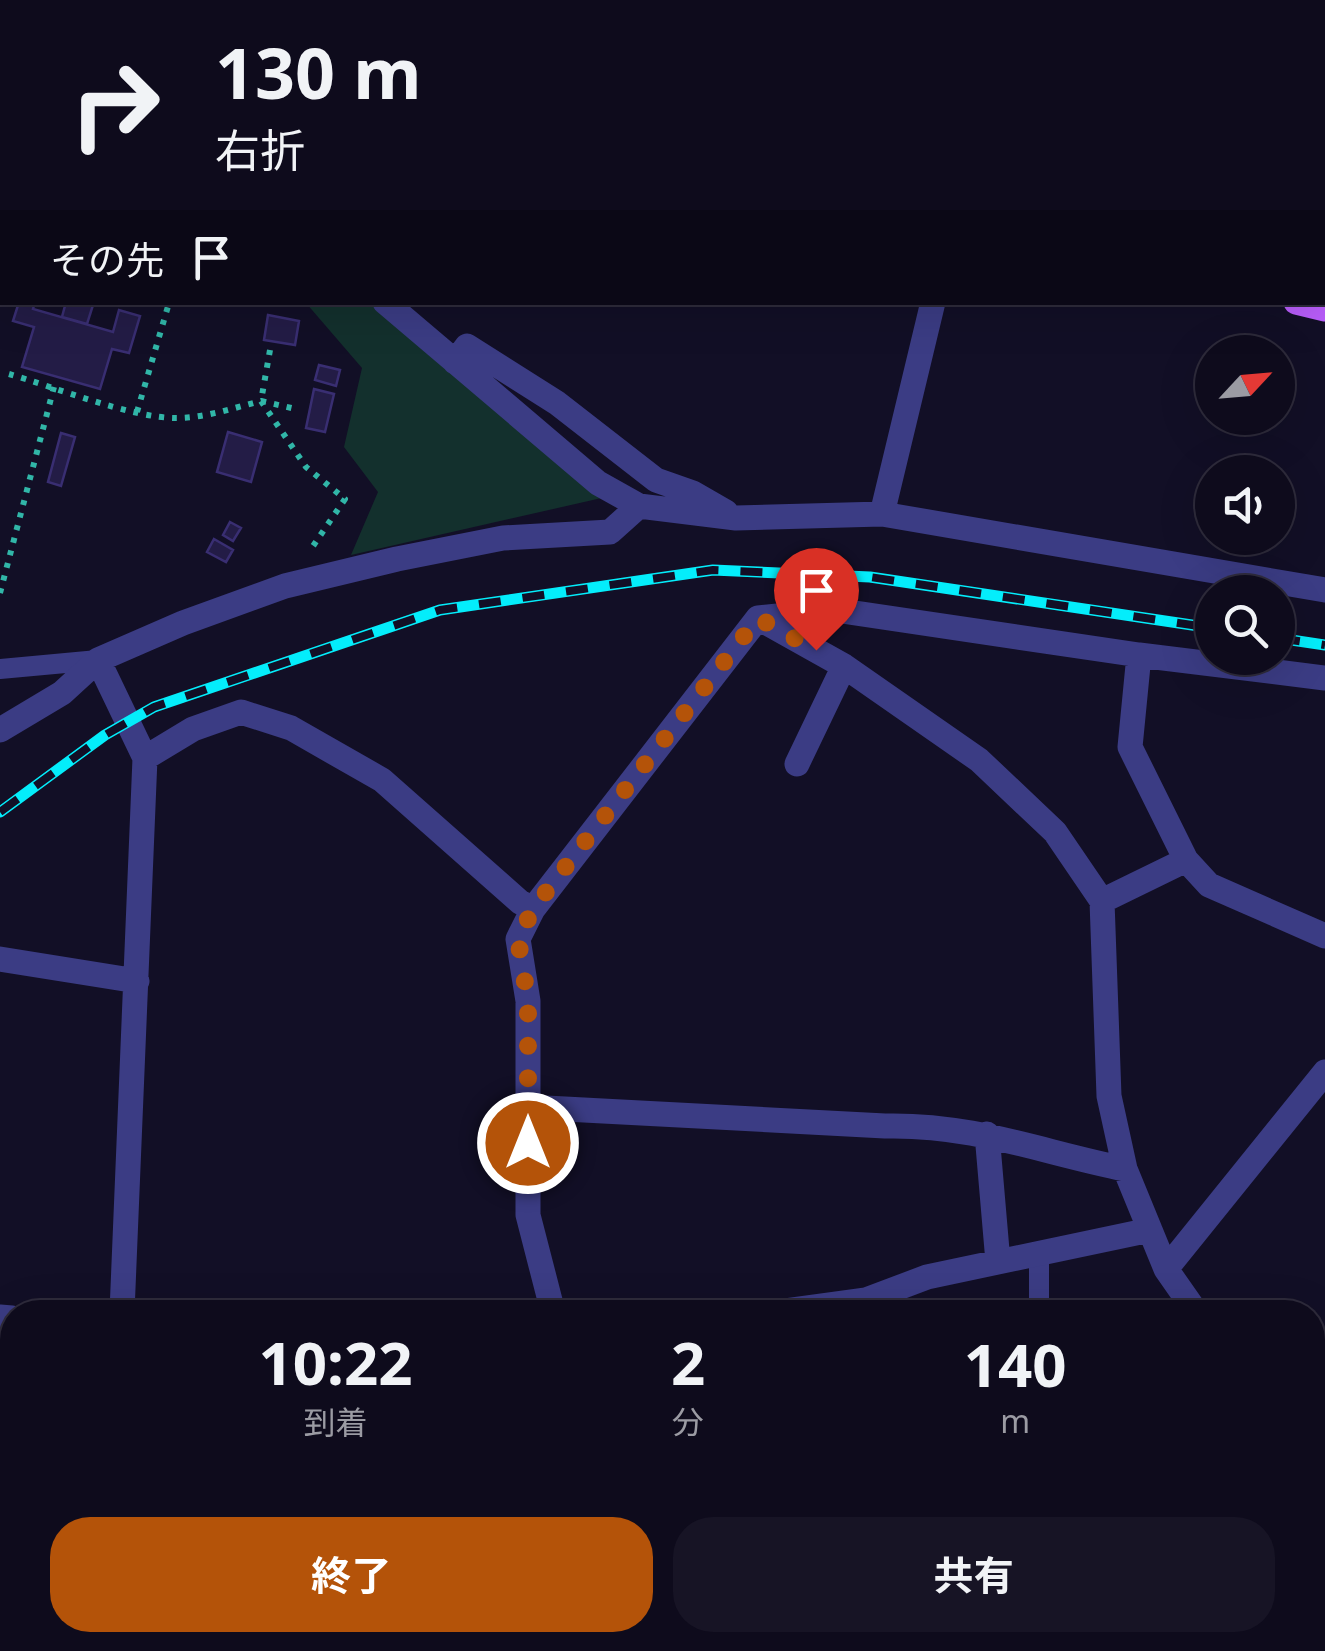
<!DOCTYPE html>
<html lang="ja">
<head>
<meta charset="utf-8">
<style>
  body { margin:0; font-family:"Noto Sans","Noto Sans JP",sans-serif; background:#171425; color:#f1f3f6; height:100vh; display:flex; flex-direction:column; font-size:38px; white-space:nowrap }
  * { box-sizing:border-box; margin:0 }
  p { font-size:32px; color:#9b9ba3 }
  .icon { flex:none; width:55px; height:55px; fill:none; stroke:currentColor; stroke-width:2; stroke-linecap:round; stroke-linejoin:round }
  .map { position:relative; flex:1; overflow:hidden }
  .sheet { position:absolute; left:0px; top:1300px; width:1325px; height:352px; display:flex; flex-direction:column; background:#0e0b1c; border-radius:40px 40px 0 0; box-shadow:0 10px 40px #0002,0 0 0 2px #2e2b3b }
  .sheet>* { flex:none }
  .hud { position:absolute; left:0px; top:0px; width:1325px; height:305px; box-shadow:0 10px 40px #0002,0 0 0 2px #2e2b3b; background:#0e0b1c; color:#f1f3f6; overflow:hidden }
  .needle { width:65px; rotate:64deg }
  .controls { position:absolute; left:1195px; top:335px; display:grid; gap:20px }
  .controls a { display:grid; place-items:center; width:100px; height:100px; border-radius:50%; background:#0e0b1c; box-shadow:0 10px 40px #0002,0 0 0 2px #2e2b3b; font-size:50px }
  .pin { position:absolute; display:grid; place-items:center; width:85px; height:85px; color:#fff; margin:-102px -42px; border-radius:50% 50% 50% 0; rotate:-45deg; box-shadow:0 0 10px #0007 }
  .pin .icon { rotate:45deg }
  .me { position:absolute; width:110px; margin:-55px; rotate:0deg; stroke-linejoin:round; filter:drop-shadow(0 0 8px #0008) }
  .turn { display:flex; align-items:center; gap:35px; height:210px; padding:0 50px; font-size:45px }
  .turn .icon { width:130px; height:130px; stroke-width:2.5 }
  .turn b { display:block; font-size:70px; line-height:85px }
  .then { display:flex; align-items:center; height:95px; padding:0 50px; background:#0003; gap:20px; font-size:38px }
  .eta { display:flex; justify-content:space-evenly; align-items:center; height:170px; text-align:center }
  .eta b { font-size:60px; font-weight:700; line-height:70px }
  .cta { display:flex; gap:20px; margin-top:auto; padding:20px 50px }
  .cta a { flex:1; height:115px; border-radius:40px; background:#b45309; color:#fff; font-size:40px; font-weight:700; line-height:115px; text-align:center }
  .cta a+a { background:#171425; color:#f1f3f6 }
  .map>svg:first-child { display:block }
  .green { fill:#13302d }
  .building { fill:#231c46; stroke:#392e72; stroke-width:2.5 }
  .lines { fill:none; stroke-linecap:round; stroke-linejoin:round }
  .path { stroke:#31b6a8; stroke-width:6; stroke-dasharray:5 8; stroke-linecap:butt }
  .service { stroke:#3b3c84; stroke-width:20 }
  .minor { stroke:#3b3c84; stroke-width:25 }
  .tertiary { stroke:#3b3c84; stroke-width:25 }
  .primary { stroke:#ba5efc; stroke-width:25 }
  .rail-casing { stroke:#04edfb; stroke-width:11 }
  .rail { stroke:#120f26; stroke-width:8; stroke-dasharray:22; stroke-linecap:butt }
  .route { stroke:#b45309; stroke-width:18; stroke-dasharray:0 32.4 }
</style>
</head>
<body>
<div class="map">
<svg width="1325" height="1651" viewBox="0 0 1325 1651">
  <rect width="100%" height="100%" fill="#120f26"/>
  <path class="green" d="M306 303H371L434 359 606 497 351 555 378 492 344 447 362 368Z"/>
  <path class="building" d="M929 0H1268L929 2Z
    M19 302H35L33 309 113 332 119 310 140 316 129 353 112 349 100 389 22 367 34 327 13 321Z
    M66 302 93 305 87 324 62 317Z
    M268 315 299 321 295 345 264 340Z
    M319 365 340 370 336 386 315 380Z
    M314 389 334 394 325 432 306 428Z
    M228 432 262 442 251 482 217 472Z
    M61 433 75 437 61 486 48 482Z
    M230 522 241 528 233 541 223 535Z
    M214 539 233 550 226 562 207 552Z"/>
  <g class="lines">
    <path class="path" d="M0 94 2 93
      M270 350 261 401 296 409
      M9 374C54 387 132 418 176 418 205 418 233 408 261 401L306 467 345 499 309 552
      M137 412 169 303
      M0 593 54 387"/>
    <path class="service" d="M1322 129 1325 130
      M0 669 98 660
      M1039 1255V1312
      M0 1609H12
      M1186 1640 1238 1651
      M1003 1651 1005 1640"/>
    <path class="minor" d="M31 2 32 0
      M578 2V0
      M385 302 598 483 639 506
      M455 362 467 346 557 403 656 480 693 493 726 512
      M882 514 933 302
      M758 618 835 610 1139 655 1130 747 1186 860
      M1139 655 1325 678
      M98 660 145 758 122 1312
      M0 730 62 693 98 660 183 623 285 586 397 559 503 538 610 532 639 506 736 518 882 514 1325 590
      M145 758 193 729 241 712 291 728 382 780 520 902 533 909
      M797 764 844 666
      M1102 901 1186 860 1209 885 1325 936
      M0 959 137 981
      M527 1107 885 1126C973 1124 1041 1152 1125 1169
      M987 1134 998 1262
      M1166 1269 1325 1072
      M553 1312 528 1215V1001L518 939 533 909 758 618 844 666 979 760 1055 832 1102 901 1109 1096 1125 1169 1166 1269 1196 1312
      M778 1312 866 1300 927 1277 1150 1230
      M0 1317 12 1318
      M1312 1365 1325 1371
      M1312 1584 1325 1532
      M575 1640V1651
      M110 1651V1640
      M1296 1651 1299 1640"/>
    <path class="tertiary" d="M1321 2V0"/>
    <path class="primary" d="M0 25H2
      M1296 302 1325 309"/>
    <defs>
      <path id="rail" d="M1278 638 1325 645
        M0 812 105 735 154 707 440 610 713 570 870 577 1212 628"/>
    </defs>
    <use href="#rail" class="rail-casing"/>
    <use href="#rail" class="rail"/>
  </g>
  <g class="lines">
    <path class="route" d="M528 1143V1001L518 939 533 909 758 618 816 650"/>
  </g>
</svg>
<div class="controls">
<a><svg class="needle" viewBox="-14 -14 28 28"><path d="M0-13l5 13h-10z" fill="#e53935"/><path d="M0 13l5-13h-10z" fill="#9b9ba3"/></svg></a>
<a><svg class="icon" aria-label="sound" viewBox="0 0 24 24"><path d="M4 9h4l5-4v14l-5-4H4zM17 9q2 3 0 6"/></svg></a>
<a><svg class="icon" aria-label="search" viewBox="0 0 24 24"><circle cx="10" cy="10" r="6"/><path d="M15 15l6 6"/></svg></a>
</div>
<div class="pin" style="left:816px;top:650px;background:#d93025"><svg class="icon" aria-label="arrive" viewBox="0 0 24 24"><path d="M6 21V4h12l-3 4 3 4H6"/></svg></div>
<svg class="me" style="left:528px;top:1143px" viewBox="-20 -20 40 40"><circle r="17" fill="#b45309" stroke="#fff" stroke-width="3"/><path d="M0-11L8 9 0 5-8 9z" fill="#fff"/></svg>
<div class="hud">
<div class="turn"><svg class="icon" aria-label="right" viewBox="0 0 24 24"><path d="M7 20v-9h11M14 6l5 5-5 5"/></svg><div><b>130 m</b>右折</div></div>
<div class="then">その先<svg class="icon" aria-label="arrive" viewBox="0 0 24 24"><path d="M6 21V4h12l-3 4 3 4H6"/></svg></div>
</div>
<section class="sheet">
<div class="eta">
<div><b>10:22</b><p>到着</p></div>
<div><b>2</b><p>分</p></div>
<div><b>140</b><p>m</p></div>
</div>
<div class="cta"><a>終了</a><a>共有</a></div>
</section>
</div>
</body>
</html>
